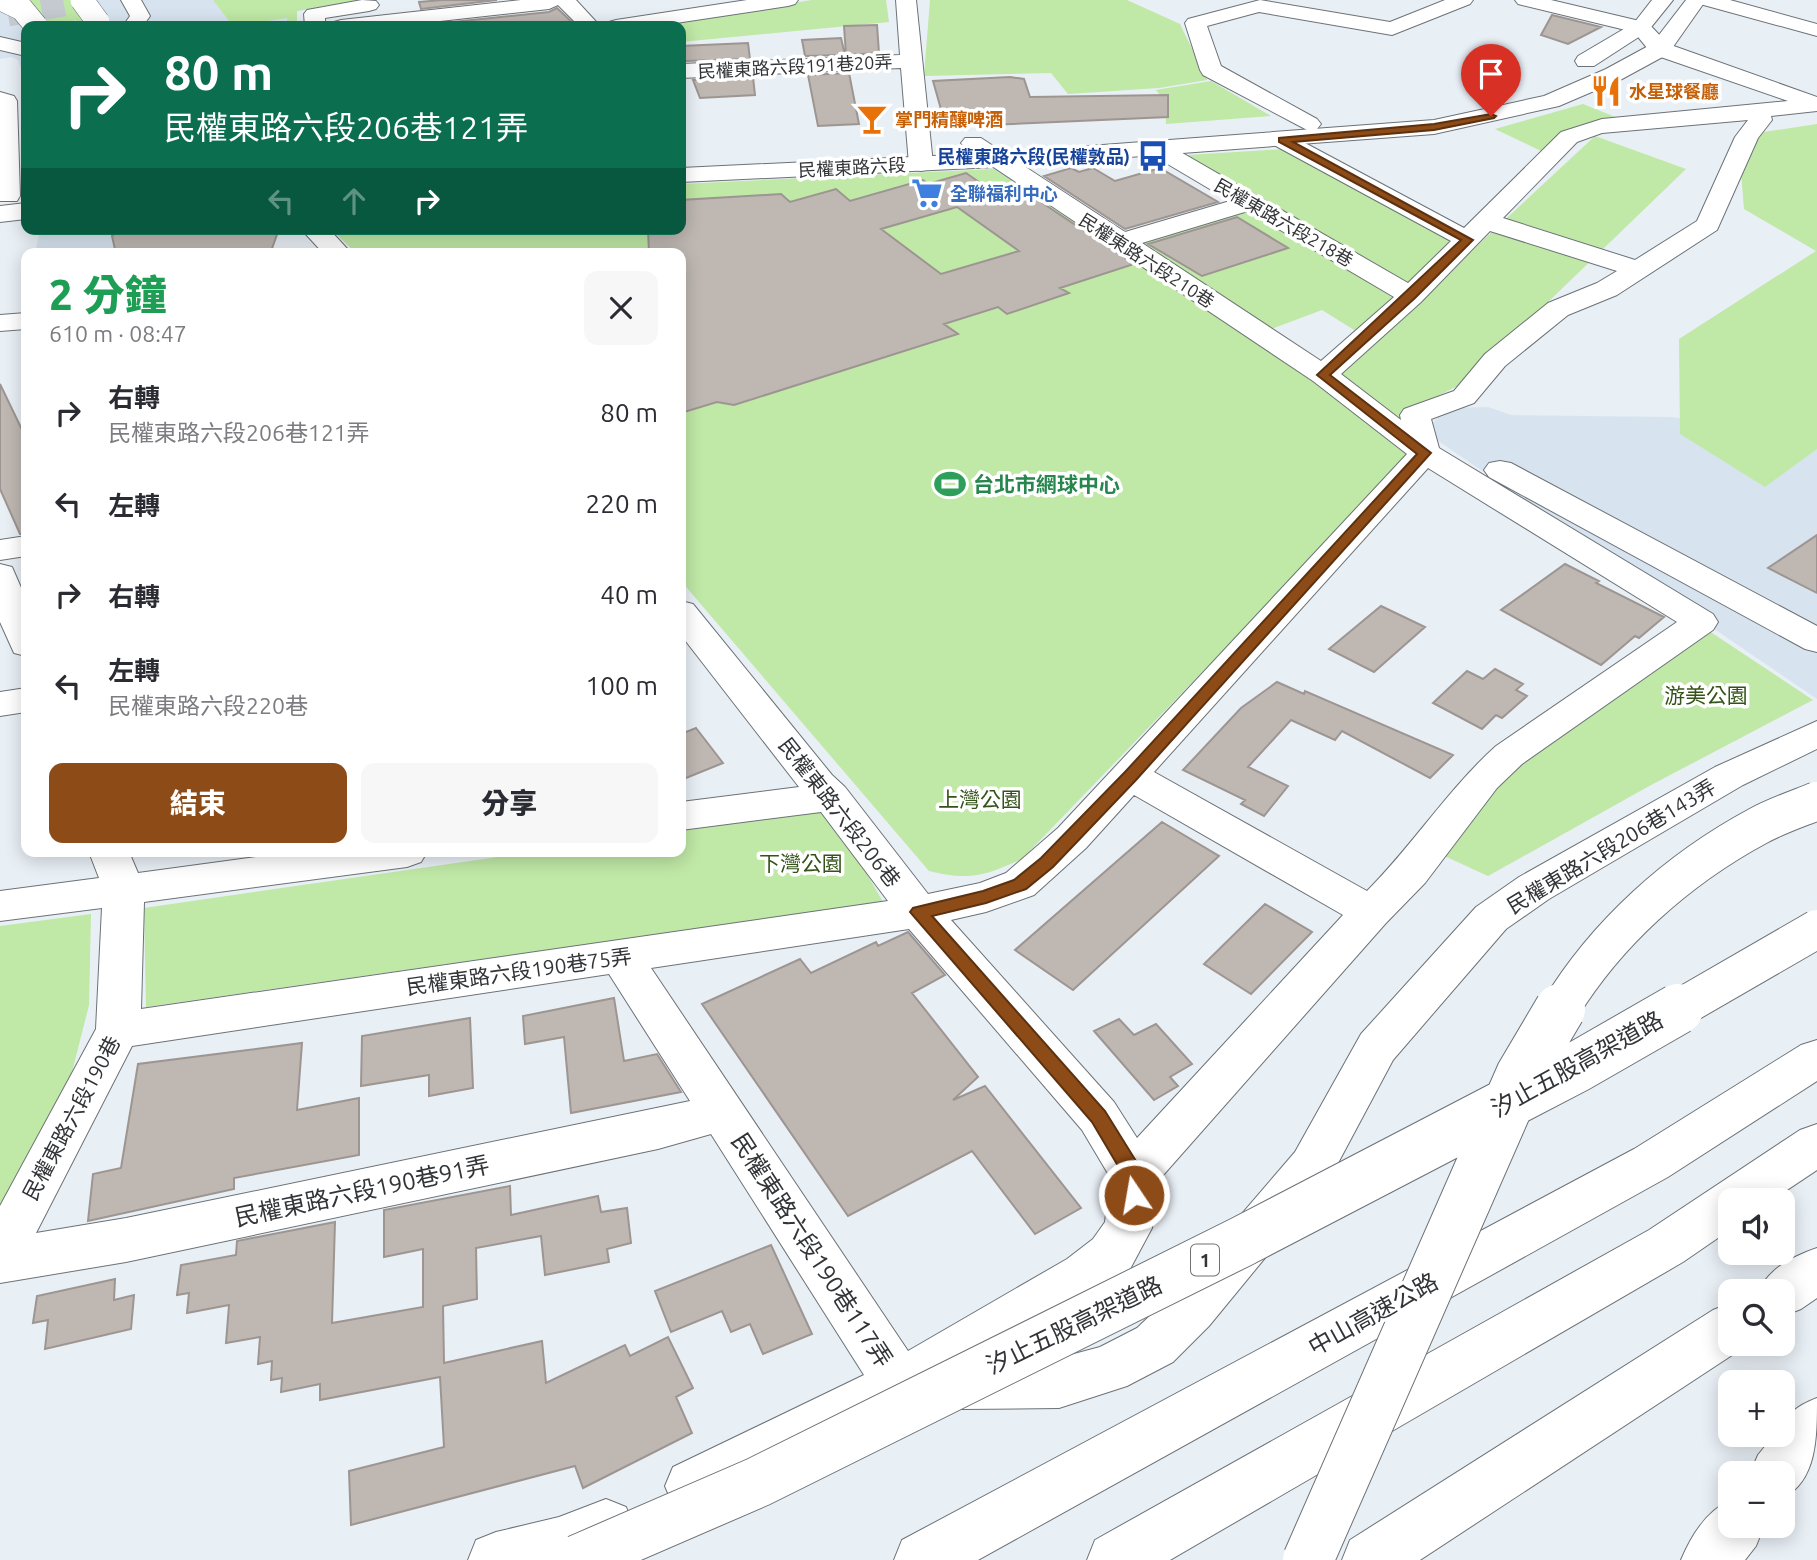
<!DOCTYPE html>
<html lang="zh-TW">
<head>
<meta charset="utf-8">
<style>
  body { margin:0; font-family:Ubuntu,"Noto Sans TC",sans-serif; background:#f7f7f7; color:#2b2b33; height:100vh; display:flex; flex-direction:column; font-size:26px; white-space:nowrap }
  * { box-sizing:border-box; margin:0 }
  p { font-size:23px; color:#7c7c81 }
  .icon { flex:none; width:38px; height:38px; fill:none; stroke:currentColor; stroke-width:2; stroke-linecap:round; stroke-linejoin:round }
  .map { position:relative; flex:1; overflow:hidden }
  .side { position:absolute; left:21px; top:248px; width:665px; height:609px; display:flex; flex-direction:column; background:#fff; border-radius:14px; box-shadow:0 4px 18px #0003 }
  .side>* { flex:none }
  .guide { position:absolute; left:21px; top:21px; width:665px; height:214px; border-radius:14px; box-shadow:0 4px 18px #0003; background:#0b6e4f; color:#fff; overflow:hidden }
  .fabs { position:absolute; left:1718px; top:1188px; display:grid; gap:14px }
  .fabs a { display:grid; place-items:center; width:77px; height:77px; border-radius:14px; background:#fff; box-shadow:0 4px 18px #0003; font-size:35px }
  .pin { position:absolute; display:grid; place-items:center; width:60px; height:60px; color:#fff; margin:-72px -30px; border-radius:50% 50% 50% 0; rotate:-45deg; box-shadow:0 0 7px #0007 }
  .pin .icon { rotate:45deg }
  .me { position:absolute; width:77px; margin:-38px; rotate:348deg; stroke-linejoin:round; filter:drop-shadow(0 0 5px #0008) }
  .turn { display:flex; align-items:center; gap:24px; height:147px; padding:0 28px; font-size:32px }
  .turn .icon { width:91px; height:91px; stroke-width:2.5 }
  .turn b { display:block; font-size:49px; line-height:60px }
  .lanes { display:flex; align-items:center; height:66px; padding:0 28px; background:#0003; justify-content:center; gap:35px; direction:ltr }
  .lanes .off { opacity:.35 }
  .round { display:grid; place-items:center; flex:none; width:74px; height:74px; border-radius:14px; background:#f7f7f7 }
  .headline { display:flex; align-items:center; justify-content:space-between; height:119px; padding:0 28px }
  h1 { font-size:42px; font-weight:800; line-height:52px; color:#1e9e55 }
  .primary-button { display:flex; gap:14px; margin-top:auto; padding:14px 28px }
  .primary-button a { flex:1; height:80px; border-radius:14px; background:#8d4b17; color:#fff; font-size:28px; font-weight:800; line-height:80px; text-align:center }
  .primary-button a+a { background:#f7f7f7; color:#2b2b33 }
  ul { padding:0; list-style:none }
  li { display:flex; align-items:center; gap:21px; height:91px; padding:0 28px }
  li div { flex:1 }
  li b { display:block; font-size:26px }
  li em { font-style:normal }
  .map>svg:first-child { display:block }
  .built { fill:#d7e4ef }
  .green { fill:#c0e8a6 }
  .building { fill:#beb7b2; stroke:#9d9591; stroke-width:2; fill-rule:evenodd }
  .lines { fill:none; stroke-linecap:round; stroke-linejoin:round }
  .minor-tunnel { stroke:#c4cacf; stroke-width:23; stroke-dasharray:23 11; stroke-linecap:butt }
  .minor-casing { stroke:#6c7277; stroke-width:2 }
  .major-casing { stroke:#6c7277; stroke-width:2 }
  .highway-casing { stroke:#6c7277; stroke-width:2 }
  .minor { fill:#fff; fill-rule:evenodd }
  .major { fill:#fff; fill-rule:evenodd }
  .highway { fill:#fff; fill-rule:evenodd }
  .minor-bridge-casing { stroke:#6c7277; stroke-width:24; stroke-linecap:butt }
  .highway-bridge-far1-casing { stroke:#6c7277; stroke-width:40; stroke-linecap:butt }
  .highway-bridge-casing { stroke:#6c7277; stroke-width:52; stroke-linecap:butt }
  .minor-bridge { stroke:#fff; stroke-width:23 }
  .highway-bridge-far1 { stroke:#fff; stroke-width:38 }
  .highway-bridge { stroke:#fff; stroke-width:50 }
  .route { fill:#8d4b17; stroke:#5c310f; stroke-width:2 }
  .labels { text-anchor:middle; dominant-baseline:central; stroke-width:7; stroke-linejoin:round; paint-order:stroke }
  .far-street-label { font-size:18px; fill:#323437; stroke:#fff }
  .far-food-label { font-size:18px; font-weight:bold; fill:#c56008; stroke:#fff; text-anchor:start }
  .far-transit-label { font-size:18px; font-weight:bold; fill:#164399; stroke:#fff; text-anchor:end }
  .far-shop-label { font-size:18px; font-weight:bold; fill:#366cbe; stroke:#fff; text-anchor:start }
  .shield { fill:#fff; stroke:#707173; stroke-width:2 }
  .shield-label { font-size:19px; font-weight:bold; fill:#323437 }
  .leisure-label { font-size:21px; font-weight:bold; fill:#27864d; stroke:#fff; text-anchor:start }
  .park-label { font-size:21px; fill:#335318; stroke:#fff }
  .street-label { font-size:21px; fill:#323437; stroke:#fff }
  .near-street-label { font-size:24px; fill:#323437; stroke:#fff }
</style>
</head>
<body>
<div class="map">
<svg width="1817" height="1560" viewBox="0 0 1817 1560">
  <rect width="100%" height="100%" fill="#e8eff5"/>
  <path class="built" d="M0 0H361L297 11V26H26V83L18 60 12 57 0 59Z
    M40 229H216L217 254H35Z
    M1817 402V699L1425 432 1446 408 1488 407 1511 415 1673 417 1766 432Z"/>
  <path class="green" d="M23 0H71L87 24 81 26 76 20 48 26 36 9Z
    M213 0H361L297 11V26H288L287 18 233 26Z
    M812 0H886L889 22 681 42V26L651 24Z
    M930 0H1127L1180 24 1207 80 1159 88 1068 94 1051 73 924 76Z
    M1211 81 1271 116 1166 124 1165 101 1156 90Z
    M1583 104 1623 120 1578 126 1541 151 1495 129Z
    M1817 124V449L1765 487 1680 434 1679 339 1816 251 1744 209 1738 136Z
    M1595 136 1686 169 1465 382 1403 414 1416 450 1022 859C984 876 971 881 929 871L681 581V254H357L331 229H681V184L994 169 1326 386Z
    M1285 149 1458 240 1404 291 1172 156Z
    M1243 208 1397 297 1359 333 1322 310 1269 330 1133 242Z
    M1706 629 1813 700 1651 785 1488 876 1440 854 1500 776Z
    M830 809 883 902 146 1007 144 908 532 852H681V831Z
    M91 914 89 1005 70 1080 0 1208V926Z"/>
  <path class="building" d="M442 0H497L421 9 419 2Z
    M557 8 576 26 424 25 549 12Z
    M1552 15 1601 27 1568 44 1541 35Z
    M877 25 879 53 846 55 844 26Z
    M841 38 845 55 805 56 802 40Z
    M748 43 750 59 685 61 681 49V46Z
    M849 73 859 124 818 126 808 75Z
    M753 77 755 95 700 98 693 80Z
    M1010 77 1024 79 1030 97 1168 95V117L946 127 933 81Z
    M1071 168 1079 172 1093 168 1115 181 1160 168 1218 202 1125 229 1044 176Z
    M966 173 992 191 1014 184 1134 264 1060 288 1069 293 1007 314 998 307 944 324 958 334 734 405 717 402 681 413V254H649L648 229H681V200L781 194 790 202 836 189 850 201 923 180 928 184ZM957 207 1019 251 941 274 881 229Z
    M1237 217 1288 248 1202 276 1148 244Z
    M121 229H279L270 254H116L112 236Z
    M0 384 26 438V534H20L0 489Z
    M1817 535V593L1768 568Z
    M1565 564 1599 581 1596 583 1664 617 1639 638 1635 636 1601 665 1501 610Z
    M1381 606 1425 627 1374 672 1329 649Z
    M1495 669 1523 684 1516 690 1527 696 1502 718 1496 715 1482 729 1433 703 1467 671 1483 679Z
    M1277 682 1304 694 1305 691 1453 755 1430 778 1342 731 1335 740 1291 720 1248 767 1288 786 1264 816 1241 804 1245 800 1183 770 1241 708Z
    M696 728 723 763 681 780V734Z
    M1162 822 1219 856 1073 990 1015 950Z
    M1265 904 1312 932 1251 994 1204 964Z
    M908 932 945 975 912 993 978 1077 953 1100 985 1086 1081 1208 1035 1234 972 1151 848 1216 702 1004 800 959 811 973 876 942 878 946Z
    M614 998 624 1061 657 1054 681 1092 571 1113 564 1037 525 1044 523 1016Z
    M470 1018 473 1088 429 1096V1075L361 1086 362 1036Z
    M1119 1019 1134 1035 1156 1024 1192 1064 1170 1077 1178 1086 1154 1100 1094 1031Z
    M302 1043 297 1110 359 1098V1155L234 1178V1189L88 1221 93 1174 121 1168 138 1064Z
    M510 1186 511 1215 598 1196 601 1212 627 1208 631 1243 607 1249 609 1262 545 1275 541 1236 476 1248 477 1299 443 1306 444 1363 542 1341 546 1383 625 1345 630 1356 668 1337 693 1388 676 1397 692 1433 583 1488 575 1466 351 1525 349 1471 444 1447 440 1377 320 1400V1384L281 1392 282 1378 271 1380 272 1361 258 1364 260 1337 226 1343 229 1305 187 1313 189 1293 177 1295 181 1265 236 1255 237 1241 335 1222 332 1323 423 1307V1249L384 1257V1210Z
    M771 1245 812 1334 763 1354 750 1324 731 1332 722 1311 671 1332 655 1291Z
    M115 1279 114 1300 134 1295 131 1329 45 1349 48 1320 33 1323 37 1296Z"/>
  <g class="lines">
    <path class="minor-tunnel" d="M8 15 91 0"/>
    <defs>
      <path id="minor" d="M121 0H141L150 16 143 26H123L130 16Z
        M362 0 376 1 379 5 376 9 369 11 325 18V26H305L304 14 307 10Z
        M521 0H576L600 26H579L558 5 549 9 395 26H331L334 22 341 20Z
        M747 0H798L795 4 788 6 656 26H606L609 22 616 20Z
        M896 0H916L933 164 930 169 921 171 912 169 909 164 901 68 681 78V64L900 55Z
        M1260 0 1390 22 1445 0H1473L1470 4 1392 35 1259 12 1207 26 1221 66 1317 119 1321 124 1317 129 1309 131 1203 75 1200 70 1185 23 1188 19Z
        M1515 0H1551L1648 23 1668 44 1817 97V111L1771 116 1772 120 1758 138 1717 230 1617 295 1568 315 1505 366 1474 403 1431 419 1439 448 1713 614 1718 622 1713 630 1522 764 1497 788 1425 883 1386 923 1158 1181 1152 1228 1129 1271 1103 1291 990 1359 1059 1358 1100 1347 1137 1328 1173 1294 1295 1152 1361 1034 1476 907 1519 877 1715 767 1817 721V749L1743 785 1549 899 1506 929 1393 1060 1329 1180 1209 1326 1173 1362 1127 1386 1059 1408 962 1409 943 1402 938 1390 711 1505 692 1513 673 1505 665 1486 673 1467 864 1375 711 1134 658 1149 126 1262 0 1283V1206L96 1029 102 908 0 921V891L99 878 89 852H129L138 873 293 852H427L421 862 407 867 144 902 141 1009 888 901 821 812 681 830V802L799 787 681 635V601L693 604 832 775 845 787 928 894 980 883 1006 873 1058 828 1407 454 1313 381 965 148 961 143 965 138H981L1125 232 1230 201 1149 153 1145 148 1149 143H1165L1408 283 1451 241 1274 145 1270 140 1274 135H1290L1464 228 1561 132 1602 119 1788 101 1652 54 1634 32 1518 4ZM1748 120 1735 137 1697 221 1635 260 1503 218 1577 142 1602 133ZM1248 211 1394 297 1321 361 1142 243ZM1490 231 1617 271 1597 283 1548 303 1485 354 1454 391 1404 409 1400 415 1401 420 1341 374 1421 302ZM1428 468 1677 622 1496 746C1448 789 1413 845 1367 891L1154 772ZM1134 795 1343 915 1137 1138 1114 1102 951 920 986 912 1034 895 1086 848ZM909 929 1082 1130 1110 1177 1105 1222 1093 1239 1067 1259 908 1351 651 968ZM609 974 690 1101 126 1218 36 1233 132 1046Z
        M1697 0H1730L1817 24V36L1700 4Z
        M0 37 26 43V56L0 50Z
        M0 92 14 96 17 101 20 196 17 201H0Z
        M301 229H329L352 254H324Z
        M26 313V329L0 331V315Z
        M1500 461 1511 463 1817 626V652L1805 649 1489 477 1484 470 1489 463Z
        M26 536V556L0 560V540Z
        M0 564 12 567 26 599V656L14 653 0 622Z
        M26 688V712L0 716V692Z
        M606 1499 626 1507 634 1527 626 1547 593 1560H468L476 1540 496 1532 559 1517Z"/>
      <path id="major" d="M1652 0H1673L1648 31 1594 66H1578L1575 61 1578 56 1634 23Z
        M1686 0H1706L1668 54 1622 79 1559 106 1434 134 995 167 681 182V168L995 153 1434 120 1544 96 1606 69 1652 44Z
        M26 203V219L0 222V206Z"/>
      <path id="highway" d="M1817 1040V1081L1668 1177 978 1560H894L902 1540 1634 1149 1801 1045Z
        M1817 1124V1170L1772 1200H1731V1229L1683 1262 1170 1560H1087L1095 1540 1649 1230 1800 1130Z
        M1817 1248V1298L1801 1309 1783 1316V1292H1758C1769 1268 1794 1256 1817 1248Z
        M1731 1303V1344H1749L1420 1560H1342L1350 1540 1713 1310Z
        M1817 1398C1817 1438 1817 1480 1783 1498V1474H1750L1758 1455 1774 1435H1783C1783 1414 1799 1405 1817 1398Z
        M1731 1500V1526H1764L1756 1546 1745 1560H1681C1691 1536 1706 1511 1731 1500Z"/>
    </defs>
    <use href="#minor" class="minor-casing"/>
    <use href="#major" class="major-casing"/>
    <use href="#highway" class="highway-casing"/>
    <use href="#minor" class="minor"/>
    <use href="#major" class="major"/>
    <use href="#highway" class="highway"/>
    <defs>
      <path id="minor-bridge" d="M3 0 22 9 36 26
        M82 0 98 22"/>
      <path id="highway-bridge-far1" d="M1559 1011C1606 933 1678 869 1758 826 1776 816 1797 809 1817 801
        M1675 1011 1817 929"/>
      <path id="highway-bridge" d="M578 1560 758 1482 1241 1242 1577 1067 1678 1009
        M1308 1560 1521 1075 1560 1009"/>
    </defs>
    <use href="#minor-bridge" class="minor-bridge-casing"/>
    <use href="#highway-bridge-far1" class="highway-bridge-far1-casing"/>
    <use href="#highway-bridge" class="highway-bridge-casing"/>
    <use href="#minor-bridge" class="minor-bridge"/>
    <use href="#highway-bridge-far1" class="highway-bridge-far1"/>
    <use href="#highway-bridge" class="highway-bridge"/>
  </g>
  <path class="route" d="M1491 114 1496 116 1494 118 1434 130 1293 142 1473 240 1415 298 1330 375 1431 453 1136 780 1053 867 1026 889 986 903 932 916 1105 1111 1144 1174V1195L1141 1201 1134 1203 1127 1201 1124 1195V1176L1092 1122 910 912 913 908 983 891 1014 880 1041 858 1125 772 1417 454 1317 375 1461 240 1279 142V138L1434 124Z"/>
  <defs>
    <symbol id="restaurant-bare" viewBox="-9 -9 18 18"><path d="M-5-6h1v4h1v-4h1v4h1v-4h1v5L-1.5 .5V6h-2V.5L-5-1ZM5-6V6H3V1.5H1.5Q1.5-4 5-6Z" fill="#e8710a" stroke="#fff" stroke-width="2.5" paint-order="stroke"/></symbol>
    <symbol id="bar-bare" viewBox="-9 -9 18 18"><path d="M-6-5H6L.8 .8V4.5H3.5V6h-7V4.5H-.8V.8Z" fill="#e8710a" stroke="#fff" stroke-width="2.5" paint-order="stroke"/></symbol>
    <symbol id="bus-bare" viewBox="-9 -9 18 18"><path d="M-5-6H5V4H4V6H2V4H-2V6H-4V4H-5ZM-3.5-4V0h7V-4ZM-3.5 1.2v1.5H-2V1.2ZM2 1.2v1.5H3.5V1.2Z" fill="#1a4fb4" stroke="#fff" stroke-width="2.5" paint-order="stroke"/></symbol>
    <symbol id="supermarket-bare" viewBox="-9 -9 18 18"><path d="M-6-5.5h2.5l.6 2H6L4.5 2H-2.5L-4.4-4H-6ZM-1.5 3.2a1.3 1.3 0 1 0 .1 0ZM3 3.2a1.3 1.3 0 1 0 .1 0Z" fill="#3f7fe0" stroke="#fff" stroke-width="2.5" paint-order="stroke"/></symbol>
    <symbol id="stadium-bare" viewBox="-9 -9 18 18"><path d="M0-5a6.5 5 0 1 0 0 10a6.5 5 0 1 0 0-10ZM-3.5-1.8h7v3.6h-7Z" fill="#2e9e5b" stroke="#fff" stroke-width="2.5" paint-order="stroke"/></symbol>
  </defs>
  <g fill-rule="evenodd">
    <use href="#restaurant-bare" x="1584" y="69" width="44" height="44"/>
    <use href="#bar-bare" x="850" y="97" width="44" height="44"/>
    <use href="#bus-bare" x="1131" y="134" width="44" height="44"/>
    <use href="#supermarket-bare" x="905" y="171" width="44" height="44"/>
    <use href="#stadium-bare" x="928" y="462" width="44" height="44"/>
  </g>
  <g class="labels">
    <g class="far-street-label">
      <text transform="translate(795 66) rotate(-3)">民權東路六段191巷20弄</text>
      <text transform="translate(852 167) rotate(-3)">民權東路六段</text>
      <text transform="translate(1284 222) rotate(30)">民權東路六段218巷</text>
      <text transform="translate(1147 260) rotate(33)">民權東路六段210巷</text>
    </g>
    <g class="far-food-label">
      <text x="1629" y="91">水星球餐廳</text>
      <text x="895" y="119">掌門精釀啤酒</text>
    </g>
    <g class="far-transit-label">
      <text x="1130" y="156">民權東路六段(民權敦品)</text>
    </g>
    <g class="far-shop-label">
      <text x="950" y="193">全聯福利中心</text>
    </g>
    <rect class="shield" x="1191" y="1244.5" width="28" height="31" rx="5"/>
    <g class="shield-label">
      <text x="1205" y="1260">1</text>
    </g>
    <g class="leisure-label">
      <text x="973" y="484">台北市網球中心</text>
    </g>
    <g class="park-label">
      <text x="1706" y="695">游美公園</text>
      <text x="980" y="799">上灣公園</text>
      <text x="801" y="863">下灣公園</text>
    </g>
    <g class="street-label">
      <text transform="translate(840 812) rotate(52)">民權東路六段206巷</text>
      <text transform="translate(1611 846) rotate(-31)">民權東路六段206巷143弄</text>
      <text transform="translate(519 971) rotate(-8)">民權東路六段190巷75弄</text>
      <text transform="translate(71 1118) rotate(-62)">民權東路六段190巷</text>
    </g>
    <g class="near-street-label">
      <text transform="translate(1577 1064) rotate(-29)">汐止五股高架道路</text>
      <text transform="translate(362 1191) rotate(-12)">民權東路六段190巷91弄</text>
      <text transform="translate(812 1250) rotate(57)">民權東路六段190巷117弄</text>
      <text transform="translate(1373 1314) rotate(-29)">中山高速公路</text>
      <text transform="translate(1074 1325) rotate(-26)">汐止五股高架道路</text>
    </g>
  </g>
</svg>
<div class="fabs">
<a><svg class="icon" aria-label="sound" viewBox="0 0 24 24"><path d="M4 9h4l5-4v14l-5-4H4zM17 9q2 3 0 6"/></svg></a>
<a><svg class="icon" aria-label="search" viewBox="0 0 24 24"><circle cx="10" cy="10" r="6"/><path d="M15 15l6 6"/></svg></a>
<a>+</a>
<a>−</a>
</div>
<div class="pin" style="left:1491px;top:116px;background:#d93025"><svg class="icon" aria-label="arrive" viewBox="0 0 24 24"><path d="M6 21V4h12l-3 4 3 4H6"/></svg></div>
<svg class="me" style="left:1134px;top:1195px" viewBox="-20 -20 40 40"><circle r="17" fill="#8d4b17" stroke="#fff" stroke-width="3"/><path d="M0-11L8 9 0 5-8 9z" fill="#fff"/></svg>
<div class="guide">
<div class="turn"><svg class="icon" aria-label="right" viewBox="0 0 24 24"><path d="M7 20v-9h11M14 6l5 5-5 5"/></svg><div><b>80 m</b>民權東路六段206巷121弄</div></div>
<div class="lanes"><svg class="icon off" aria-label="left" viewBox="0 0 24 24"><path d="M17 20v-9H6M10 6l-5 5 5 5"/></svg><svg class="icon off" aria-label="ahead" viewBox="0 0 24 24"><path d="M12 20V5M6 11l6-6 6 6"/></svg><svg class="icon" aria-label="right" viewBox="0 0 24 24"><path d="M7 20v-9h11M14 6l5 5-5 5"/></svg></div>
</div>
<section class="side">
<div class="headline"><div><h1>2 分鐘</h1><p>610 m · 08:47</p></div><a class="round"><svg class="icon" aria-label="close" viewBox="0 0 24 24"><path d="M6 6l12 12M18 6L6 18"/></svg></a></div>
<ul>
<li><svg class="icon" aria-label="right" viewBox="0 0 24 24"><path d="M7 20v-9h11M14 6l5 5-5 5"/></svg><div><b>右轉</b><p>民權東路六段206巷121弄</p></div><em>80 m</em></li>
<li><svg class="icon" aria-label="left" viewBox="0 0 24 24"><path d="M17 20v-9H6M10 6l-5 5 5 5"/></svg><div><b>左轉</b></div><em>220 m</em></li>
<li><svg class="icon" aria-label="right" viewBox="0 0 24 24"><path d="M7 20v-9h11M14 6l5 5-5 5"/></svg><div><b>右轉</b></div><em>40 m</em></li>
<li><svg class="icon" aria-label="left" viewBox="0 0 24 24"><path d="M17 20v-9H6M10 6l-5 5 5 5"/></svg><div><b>左轉</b><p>民權東路六段220巷</p></div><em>100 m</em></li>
</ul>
<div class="primary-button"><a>結束</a><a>分享</a></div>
</section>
</div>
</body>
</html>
